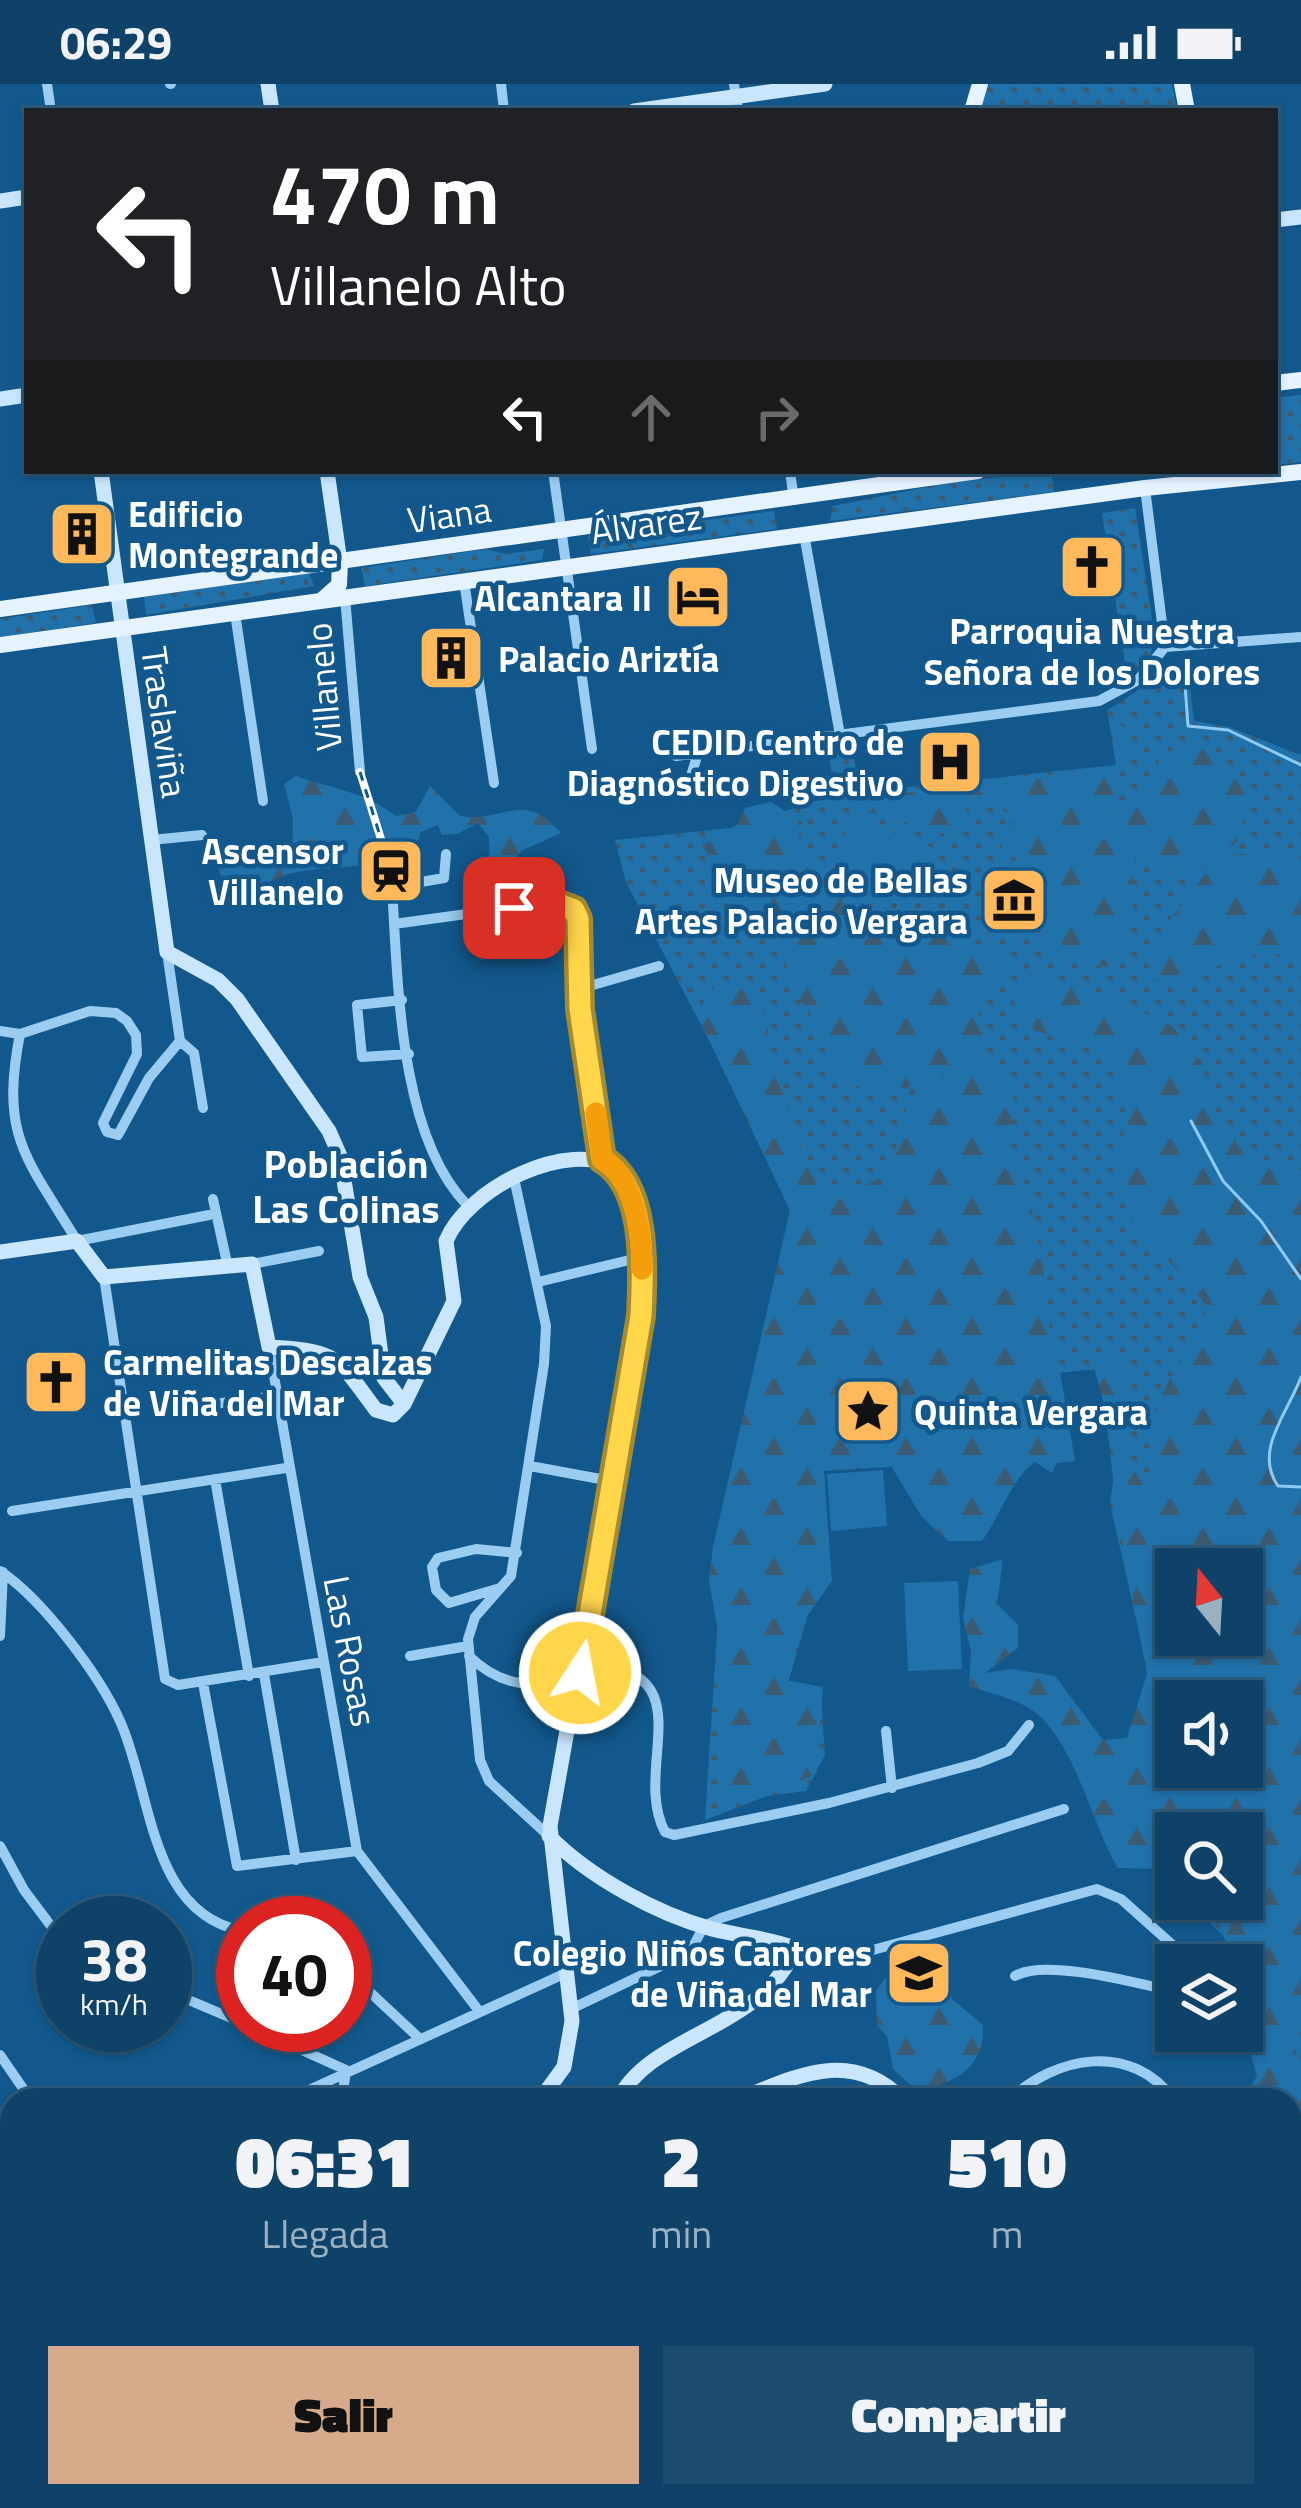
<!DOCTYPE html>
<html lang="es">
<head>
<meta charset="utf-8">
<style>
  body { margin:0; font-family:"Titillium Web",sans-serif; background:#1c4d71; color:#f1f3f6; height:100vh; display:flex; flex-direction:column; font-size:45px; white-space:nowrap }
  * { box-sizing:border-box; margin:0 }
  p { font-size:39px; color:#9bb0c0 }
  .icon { flex:none; width:66px; height:66px; fill:none; stroke:currentColor; stroke-width:2; stroke-linecap:round; stroke-linejoin:round }
  .map { position:relative; flex:1; overflow:hidden }
  .drawer { position:absolute; left:0px; top:2004px; width:1302px; height:420px; display:flex; flex-direction:column; background:#0e4269; border-radius:36px 36px 0 0; box-shadow:0 3px 9px #0004,0 0 0 3px #2e5b7d }
  .drawer>* { flex:none }
  .banner { position:absolute; left:24px; top:24px; width:1254px; height:366px; border-radius:0px; box-shadow:0 3px 9px #0004,0 0 0 3px #2e5b7d; background:#202124; color:#fff; overflow:hidden }
  .needle { width:78px; rotate:342deg }
  .tools { position:absolute; left:1155px; top:1464px; display:grid; gap:24px }
  .tools a { display:grid; place-items:center; width:108px; height:108px; border-radius:0px; background:#0e4269; box-shadow:0 3px 9px #0004,0 0 0 3px #2e5b7d; font-size:60px }
  .speed { position:absolute; left:36px; top:1812px; display:flex; gap:24px; font-size:60px; font-weight:700; text-align:center }
  .speed>* { display:grid; place-content:center; width:156px; height:156px; border-radius:50%; background:#0e4269; box-shadow:0 3px 9px #0004,0 0 0 3px #2e5b7d; line-height:1 }
  .speed small { font-size:30px; font-weight:400 }
  .speed .limit { border:18px solid #d22; background:#fff; color:#111 }
  .pin { position:absolute; display:grid; place-items:center; width:102px; height:102px; color:#fff; margin:-51px; border-radius:24px; box-shadow:0 6px 18px #0006 }
  .me { position:absolute; width:132px; margin:-66px; rotate:11deg; stroke-linejoin:round; filter:drop-shadow(0 0 9px #0008) }
  .turn { display:flex; align-items:center; gap:42px; height:252px; padding:0 48px; font-size:54px }
  .turn .icon { width:156px; height:156px; stroke-width:2.5 }
  .turn b { display:block; font-size:84px; line-height:102px }
  .lanes { display:flex; align-items:center; height:114px; padding:0 48px; background:#0003; justify-content:center; gap:60px; direction:ltr }
  .lanes .off { opacity:.35 }
  .eta { display:flex; justify-content:space-evenly; align-items:center; height:204px; text-align:center }
  .eta b { font-size:72px; font-weight:800; line-height:84px }
  .primary-button { display:flex; gap:24px; margin-top:auto; padding:24px 48px }
  .primary-button a { flex:1; height:138px; border-radius:0px; background:#d6ab8b; color:#111; font-size:48px; font-weight:800; line-height:138px; text-align:center }
  .primary-button a+a { background:#1c4d71; color:#f1f3f6 }
  .status { display:flex; justify-content:space-between; align-items:center; height:84px; padding:0 60px; background:#0e4269; direction:ltr }
  .status svg { height:33px; fill:currentColor }
  .map>svg:first-child { display:block }
  .grass { fill:url(#grass-dots); fill-rule:evenodd }
  .forest { fill:url(#forest-firs); fill-rule:evenodd }
  .garden { fill:#2171aa }
  .lines { fill:none; stroke-linecap:round; stroke-linejoin:round }
  .stream { stroke:#8ccbf5; stroke-width:3 }
  .street { stroke:#9acdf1; stroke-width:10 }
  .secondary { stroke:#c9e6fc; stroke-width:15 }
  .primary { stroke:#e5f2ff; stroke-width:16 }
  .rail-casing { stroke:#fff; stroke-width:8 }
  .rail { stroke:#12588c; stroke-width:3; stroke-dasharray:9; stroke-linecap:butt }
  .route-casing { stroke:#a68a30; stroke-width:30 }
  .route { stroke:#ffd54a; stroke-width:21 }
  .slow { stroke:#f59e0b; stroke-width:21 }
  .labels { text-anchor:middle; dominant-baseline:central; stroke-width:9; stroke-linejoin:round; paint-order:stroke }
  .poi-label { font-size:36px; font-weight:bold; fill:#fff; stroke:#12588c; text-anchor:end }
  .street-label { font-size:36px; fill:#fff; stroke:#12588c }
  .neighbourhood-label { font-size:39px; font-weight:bold; fill:#fff; stroke:#12588c }
</style>
</head>
<body>
<div class="status"><b>06:29</b><svg viewBox="0 0 49 12"><path d="M0 12V9h3v3zM5 12V6h3v6zM10 12V3h3v9zM15 12V0h3v12zM26 1h20v11H26zM47 4h2v5h-2z"/></svg></div>
<div class="map">
<svg width="1301" height="2424" viewBox="0 0 1301 2424">
  <defs>
    <pattern id="grass-dots" width="8" height="8" patternUnits="userSpaceOnUse" patternTransform="scale(3)"><rect width="8" height="8" fill="#2171aa"/><path d="M2 2h.1M6 6h.1" fill="none" stroke="#3b5b72" stroke-width="1.8" stroke-linecap="round"/></pattern>
    <pattern id="forest-firs" width="22" height="20" patternUnits="userSpaceOnUse" patternTransform="scale(3)"><rect width="22" height="20" fill="#2171aa"/><path d="M5 1l3.5 6h-7zM16 11l3.5 6h-7z" fill="#3b5b72"/></pattern>
  </defs>
  <rect width="100%" height="100%" fill="#12588c"/>
  <path class="grass" d="M989 0H1172L1177 27H980Z
    M1301 311V378L1275 381V314Z
    M1051 387 1054 408 830 437 833 422 947 399Z
    M1135 424 1155 554 1150 572 1127 592 1102 429Z
    M774 427 777 445 591 470 588 452Z
    M485 465 506 470 544 465 542 476 365 502 361 484Z
    M309 489 314 502 146 531 144 513Z
    M92 521 96 539 0 553V535Z
    M1187 577 1194 637 1229 643 1301 671V2034L1253 1880 1185 1815H1242V1749H1176V1806L1142 1775 1149 1593 1110 1419 1118 1363 1096 1285 1039 1291 889 1383 824 1387 828 1461 788 1599 821 1612 825 1671 806 1707 767 1712 705 1736 717 1548 790 1126 721 979 626 798 615 756 731 744 835 711 828 665 851 662 861 708 1116 681 1107 626C1137 611 1155 587 1187 577ZM1176 1485H1242V1551H1176ZM1176 1617H1242V1683H1176Z"/>
  <path class="forest" d="M1118 638 1133 652 1110 721 1118 738 1164 670C1204 647 1229 683 1247 714L1239 755 1223 771 1273 768 1301 783V873C1233 863 1230 878 1172 905L1154 893 1145 877C1160 839 1189 818 1209 783L1186 794 1135 773C1126 819 1147 845 1107 883L1075 878 1044 864 1041 787 1000 766 1016 732 971 715 955 753 863 726 878 712 1118 683Z
    M296 692C335 706 361 706 396 732L416 728 430 702 460 732C502 740 524 704 561 749L521 767 515 776 519 787 507 796 505 786 490 788 489 753 478 739 457 750 442 751 438 741 421 748 417 758C398 765 374 780 354 782 315 787 276 782 250 816L230 813 214 774 238 767 244 778 292 774 293 735 284 700Z
    M771 718 803 739 793 770 826 781 818 798C882 831 947 850 1013 875L995 901 976 913 983 961 935 996 978 972 1014 995 1010 1070 1028 1105 1044 1189 1045 1230 1055 1258 1075 1377 1057 1379 1052 1389 1035 1378C1014 1391 998 1435 982 1457H948L922 1433 888 1377 824 1387 832 1497 796 1548 786 1596 823 1603 816 1690 767 1712 717 1722 724 1584 709 1496 713 1463 790 1126 696 929 715 903 735 898 767 933 770 970 807 1084 825 1104C907 1109 893 1065 911 1004L927 999 871 1009 838 992 809 926 793 909 784 867 728 820 725 791 702 762 737 741 745 724Z
    M1030 890 1087 904 1171 941 1201 977 1214 1026 1245 1071 1301 1086V1939L1291 1953 1301 1982V2060L1290 2059V2016H1252L1247 2009 1257 1992 1243 1945 1242 1881H1235L1209 1815H1242V1749H1176V1790L1168 1785 1118 1784C1091 1740 1075 1656 1032 1626 1014 1614 989 1609 969 1602L971 1567 963 1534 970 1485 1003 1475 997 1520 1018 1541V1564L985 1589 1012 1585 1055 1592 1103 1656 1127 1654 1147 1590 1116 1421 1105 1324 1092 1276 1105 1268 1133 1290 1126 1375 1150 1411C1158 1383 1149 1353 1157 1325 1168 1285 1200 1263 1207 1222L1132 1134 1116 1085 1132 1011 1117 1005C1112 945 1086 964 1043 949 1031 945 1019 937 1008 932L1013 910ZM1242 1485V1551H1176V1485ZM1242 1617V1683H1176V1617Z
    M889 1889 895 1916 930 1911 944 1890 952 1915 983 1941C985 1984 955 2000 916 2006L893 1985 887 1952 877 1941 876 1907Z
    M88 2412H243L260 2424H96Z
    M452 2412H624L647 2424H473Z"/>
  <path class="garden" d="M854 733 933 764 913 818 847 792 830 779Z
    M883 1386 887 1442 831 1447 827 1390Z
    M958 1497 962 1585 908 1587 904 1499Z"/>
  <g class="lines">
    <path class="stream" d="M1183 573 1188 642 1228 646 1301 681
      M1191 1037 1223 1097 1261 1137 1301 1195
      M1301 1293C1288 1329 1253 1366 1278 1402L1301 1403"/>
    <path class="street" d="M47 0 51 27
      M170 0H171
      M501 0 504 27
      M734 0 738 27
      M553 387 592 665
      M790 387 794 416
      M1145 404 1165 563
      M804 450 840 651
      M464 497 494 699
      M345 513 360 688
      M235 529 263 717
      M1165 563 1301 553
      M676 672 1099 617 1138 596 1165 563
      M687 705 698 669
      M151 756 202 751
      M391 787C398 886 396 1048 467 1121
      M392 803 444 794 446 770
      M394 840 554 818 574 826 580 844V925L602 1075
      M579 905 659 882
      M402 916 357 921 362 973 409 970
      M0 947 20 950 90 927 116 929 127 937 136 951 137 970 103 1039 107 1048 118 1051 149 994 180 957 167 868
      M20 950C0 1053 26 1073 77 1157L209 1131
      M180 957 194 969 203 1024
      M514 1094 546 1242 544 1280 511 1492 475 1533 468 1555 480 1676 489 1697 549 1752
      M213 1115 227 1179
      M252 1180 319 1167
      M104 1193 165 1595 178 1601 323 1578
      M538 1198 642 1173
      M269 1263 357 1767 479 1927
      M214 1320 276 1312
      M530 1382 611 1397
      M215 1395 249 1592
      M12 1427 286 1384
      M0 1487C42 1515 99 1590 120 1637 152 1707 149 1830 243 1847
      M500 1504 449 1519 436 1506 432 1483 438 1474 476 1465 517 1469
      M0 1552 3 1488
      M410 1572 468 1562
      M469 1572C511 1613 552 1602 601 1581 702 1593 632 1686 665 1748L674 1751 829 1719 978 1679 1008 1667 1029 1641
      M264 1590 296 1776
      M203 1599 237 1782 357 1767
      M886 1647 892 1704
      M0 1762 24 1806 63 1858
      M795 1864 842 1872 869 1867 1097 1805 1121 1815 1195 1881
      M345 1885 419 1954
      M1015 1892C1046 1874 1140 1900 1176 1908
      M58 1899 63 1889
      M165 1906 243 1939
      M571 1925 690 1868 704 1842 721 1834 1064 1725
      M247 1941 346 1986 342 2016
      M0 1971 31 2016
      M287 2016 566 1889
      M1009 2016C1056 1972 1131 1957 1174 2016
      M1290 2106 1301 2111
      M1290 2247 1301 2215
      M1290 2288 1301 2291
      M1290 2393 1301 2403
      M0 2397 12 2393
      M339 2412 347 2424
      M438 2412 463 2424
      M645 2412 673 2424
      M799 2424 804 2412
      M908 2424 911 2412
      M1021 2424 1034 2412"/>
    <path class="secondary" d="M268 0 272 27
      M634 27 825 0
      M0 117 27 113
      M1275 136 1301 133
      M0 315 27 311
      M101 387 167 868 218 896 237 915 329 1047 340 1072 360 1193 376 1233 384 1294 404 1320
      M327 387 340 478
      M0 1168 77 1157 104 1193 252 1180 269 1263C340 1267 336 1273 376 1326L393 1331 404 1320 454 1217 446 1157C467 1105 568 1053 619 1085L642 1173 641 1232 550 1742 572 1937 564 1983 540 2016
      M549 1752C589 1793 657 1830 712 1845 740 1852 768 1854 795 1864 763 1946 651 1949 618 2016
      M737 2016C797 1992 851 1963 903 2016
      M0 2120 12 2138
      M0 2244 12 2239
      M0 2322 12 2319
      M1088 2412 1094 2424
      M0 2419 3 2424"/>
    <path class="primary" d="M1182 0 1187 27
      M972 27 980 0
      M1275 299 1301 296
      M322 516 339 501 340 478
      M0 525 978 387
      M0 561 1145 404 1301 388"/>
    <defs>
      <path id="rail" d="M360 688 391 787"/>
    </defs>
    <use href="#rail" class="rail-casing"/>
    <use href="#rail" class="rail"/>
  </g>
  <g class="lines">
    <defs>
      <path id="route" d="M514 824 554 818 574 826 578 835 580 925 602 1075C648 1102 643 1185 641 1232L580 1589"/>
    </defs>
    <use href="#route" class="route-casing"/>
    <use href="#route" class="route"/>
    <path class="slow" d="M596 1029 602 1075C635 1094 642 1149 642 1185"/>
  </g>
  <defs>
    <symbol id="building-square" viewBox="-11 -11 22 22"><rect x="-9" y="-9" width="18" height="18" rx="4" fill="#ffb95b" stroke="#12588c"/><path d="M-4-6H4V6H1V3H-1V6H-4ZM-2.5-4.3h1.7v1.8h-1.7ZM.8-4.3h1.7v1.8H.8ZM-2.5-1h1.7V.8h-1.7ZM.8-1h1.7V.8H.8Z" fill="#111"/></symbol>
    <symbol id="church-square" viewBox="-11 -11 22 22"><rect x="-9" y="-9" width="18" height="18" rx="4" fill="#ffb95b" stroke="#12588c"/><path d="M-1.2-6h2.4v3.5h3.3v2.4h-3.3V6h-2.4V-.1h-3.3v-2.4h3.3Z" fill="#111"/></symbol>
    <symbol id="hotel-square" viewBox="-11 -11 22 22"><rect x="-9" y="-9" width="18" height="18" rx="4" fill="#ffb95b" stroke="#12588c"/><path d="M-6-4.5h1.5V1H6V5H4.5V3h-9V5H-6ZM-4 0a1.8 1.8 0 1 1 3.6 0ZM.5 0V-2.5h3Q6-2.5 6 0Z" fill="#111"/></symbol>
    <symbol id="hospital-square" viewBox="-11 -11 22 22"><rect x="-9" y="-9" width="18" height="18" rx="4" fill="#ffb95b" stroke="#12588c"/><path d="M-5-5h3v3.5h4V-5h3V5h-3V1.5h-4V5h-3Z" fill="#111"/></symbol>
    <symbol id="station-square" viewBox="-11 -11 22 22"><rect x="-9" y="-9" width="18" height="18" rx="4" fill="#ffb95b" stroke="#12588c"/><path d="M-3-6H3Q5-6 5-4V2Q5 4 3 4L4.5 6H3L1.5 4h-3L-3 6H-4.5L-3 4Q-5 4-5 2V-4Q-5-6-3-6ZM-3.5-4v3h7v-3ZM-3.5 1v1.5H-2V1ZM2 1v1.5H3.5V1Z" fill="#111"/></symbol>
    <symbol id="museum-square" viewBox="-11 -11 22 22"><rect x="-9" y="-9" width="18" height="18" rx="4" fill="#ffb95b" stroke="#12588c"/><path d="M0-6L6-3V-2H-6V-3ZM-5-1h2V3h-2ZM-1-1h2V3h-2ZM3-1h2V3H3ZM-6 4H6V6H-6Z" fill="#111"/></symbol>
    <symbol id="sight-square" viewBox="-11 -11 22 22"><rect x="-9" y="-9" width="18" height="18" rx="4" fill="#ffb95b" stroke="#12588c"/><path d="M0-6L1.8-2.2L6-1.7L2.9 1.2L3.7 5.4L0 3.3L-3.7 5.4L-2.9 1.2L-6-1.7L-1.8-2.2Z" fill="#111"/></symbol>
    <symbol id="school-square" viewBox="-11 -11 22 22"><rect x="-9" y="-9" width="18" height="18" rx="4" fill="#ffb95b" stroke="#12588c"/><path d="M0-5L7-2L0 1L-7-2ZM-4 1L0 2.5L4 1V4Q0 6-4 4Z" fill="#111"/></symbol>
  </defs>
  <g fill-rule="evenodd">
    <use href="#building-square" x="44" y="412" width="76" height="76"/>
    <use href="#church-square" x="1054" y="445" width="76" height="76"/>
    <use href="#hotel-square" x="660" y="475" width="76" height="76"/>
    <use href="#building-square" x="413" y="536" width="76" height="76"/>
    <use href="#hospital-square" x="912" y="640" width="76" height="76"/>
    <use href="#station-square" x="353" y="749" width="76" height="76"/>
    <use href="#museum-square" x="976" y="778" width="76" height="76"/>
    <use href="#church-square" x="18" y="1260" width="76" height="76"/>
    <use href="#sight-square" x="830" y="1289" width="76" height="76"/>
    <use href="#school-square" x="881" y="1851" width="76" height="76"/>
  </g>
  <g class="labels">
    <g class="poi-label">
      <text x="128" y="429" text-anchor="start">Edificio<tspan x="128" dy="41">Montegrande</tspan></text>
      <text x="652" y="513">Alcantara II</text>
      <text x="1092" y="546" text-anchor="middle">Parroquia Nuestra<tspan x="1092" dy="41">Señora de los Dolores</tspan></text>
      <text x="498" y="574" text-anchor="start">Palacio Ariztía</text>
      <text x="904" y="657">CEDID Centro de<tspan x="904" dy="41">Diagnóstico Digestivo</tspan></text>
      <text x="344" y="766">Ascensor<tspan x="344" dy="41">Villanelo</tspan></text>
      <text x="968" y="795">Museo de Bellas<tspan x="968" dy="41">Artes Palacio Vergara</tspan></text>
      <text x="103" y="1277" text-anchor="start">Carmelitas Descalzas<tspan x="103" dy="41">de Viña del Mar</tspan></text>
      <text x="914" y="1327" text-anchor="start">Quinta Vergara</text>
      <text x="872" y="1868">Colegio Niños Cantores<tspan x="872" dy="41">de Viña del Mar</tspan></text>
    </g>
    <g class="street-label">
      <text transform="translate(449 430) rotate(-8)">Viana</text>
      <text transform="translate(646 439) rotate(-8)">Álvarez</text>
      <text transform="translate(323 603) rotate(-95)">Villanelo</text>
      <text transform="translate(165 638) rotate(82)">Traslaviña</text>
      <text transform="translate(351 1567) rotate(79)">Las Rosas</text>
    </g>
    <g class="neighbourhood-label">
      <text x="346" y="1079">Población<tspan x="346" dy="45">Las Colinas</tspan></text>
    </g>
  </g>
</svg>
<div class="tools">
<a><svg class="needle" viewBox="-14 -14 28 28"><path d="M0-13l5 13h-10z" fill="#e53935"/><path d="M0 13l5-13h-10z" fill="#9bb0c0"/></svg></a>
<a><svg class="icon" aria-label="sound" viewBox="0 0 24 24"><path d="M4 9h4l5-4v14l-5-4H4zM17 9q2 3 0 6"/></svg></a>
<a><svg class="icon" aria-label="search" viewBox="0 0 24 24"><circle cx="10" cy="10" r="6"/><path d="M15 15l6 6"/></svg></a>
<a><svg class="icon" aria-label="layers" viewBox="0 0 24 24"><path d="M12 4l9 5-9 5-9-5zM3 14l9 5 9-5"/></svg></a>
</div>
<div class="speed"><div>38<small>km/h</small></div><div class="limit">40</div></div>
<div class="pin" style="left:514px;top:824px;background:#d93025"><svg class="icon" aria-label="arrive" viewBox="0 0 24 24"><path d="M6 21V4h12l-3 4 3 4H6"/></svg></div>
<svg class="me" style="left:580px;top:1589px" viewBox="-20 -20 40 40"><circle r="17" fill="#ffd54a" stroke="#fff" stroke-width="3"/><path d="M0-11L8 9 0 5-8 9z" fill="#fff"/></svg>
<div class="banner">
<div class="turn"><svg class="icon" aria-label="left" viewBox="0 0 24 24"><path d="M17 20v-9H6M10 6l-5 5 5 5"/></svg><div><b>470 m</b>Villanelo Alto</div></div>
<div class="lanes"><svg class="icon" aria-label="left" viewBox="0 0 24 24"><path d="M17 20v-9H6M10 6l-5 5 5 5"/></svg><svg class="icon off" aria-label="ahead" viewBox="0 0 24 24"><path d="M12 20V5M6 11l6-6 6 6"/></svg><svg class="icon off" aria-label="right" viewBox="0 0 24 24"><path d="M7 20v-9h11M14 6l5 5-5 5"/></svg></div>
</div>
<section class="drawer">
<div class="eta">
<div><b>06:31</b><p>Llegada</p></div>
<div><b>2</b><p>min</p></div>
<div><b>510</b><p>m</p></div>
</div>
<div class="primary-button"><a>Salir</a><a>Compartir</a></div>
</section>
</div>
</body>
</html>
